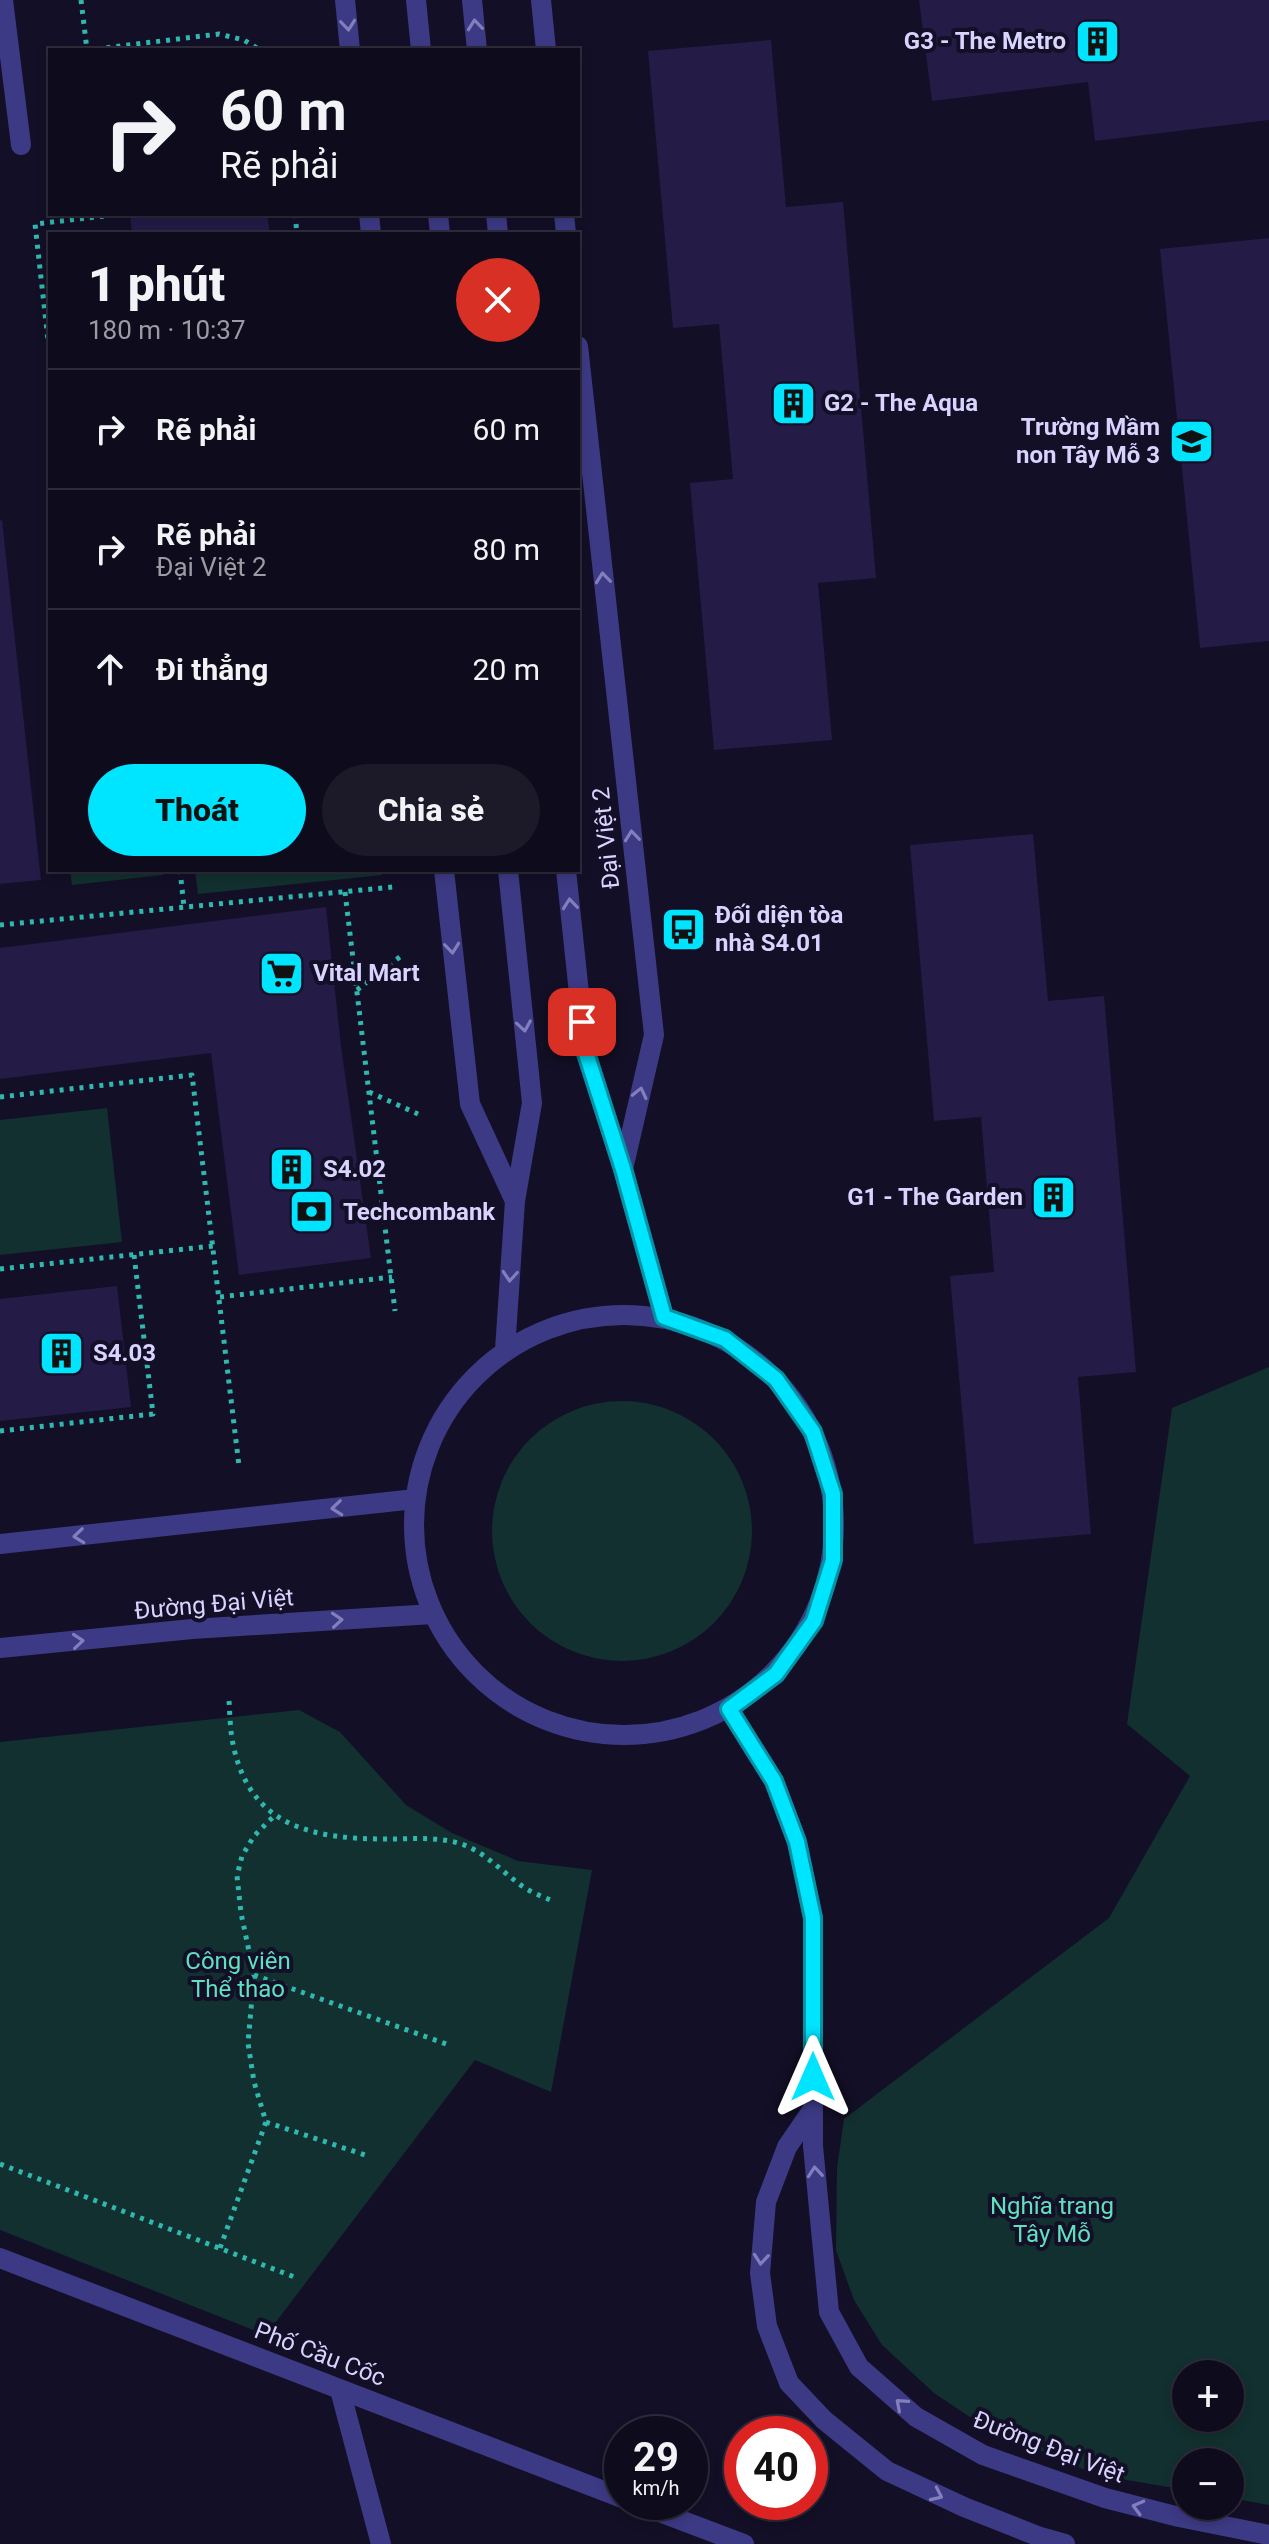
<!DOCTYPE html>
<html lang="vi">
<head>
<meta charset="utf-8">
<style>
  body { margin:0; font-family:Roboto,sans-serif; background:#1c1929; color:#f1f3f6; height:100vh; display:flex; flex-direction:column; font-size:30px; white-space:nowrap }
  * { box-sizing:border-box; margin:0 }
  p { font-size:26px; color:#9b9ba3 }
  .icon { flex:none; width:44px; height:44px; fill:none; stroke:currentColor; stroke-width:2; stroke-linecap:round; stroke-linejoin:round }
  .map { position:relative; flex:1; overflow:hidden }
  .details { position:absolute; left:48px; top:232px; width:532px; height:640px; display:flex; flex-direction:column; background:#0e0b1c; border-radius:0px; box-shadow:0 4px 12px #0003,0 0 0 2px #2e2b3b }
  .details>* { flex:none }
  .top-card { position:absolute; left:48px; top:48px; width:532px; height:168px; border-radius:0px; box-shadow:0 4px 12px #0003,0 0 0 2px #2e2b3b; background:#0e0b1c; color:#f1f3f6; overflow:hidden }
  .fabs { position:absolute; left:1172px; top:2360px; display:grid; gap:16px }
  .fabs a { display:grid; place-items:center; width:72px; height:72px; border-radius:50%; background:#0e0b1c; box-shadow:0 4px 12px #0003,0 0 0 2px #2e2b3b; font-size:40px }
  .speed { position:absolute; left:604px; top:2416px; display:flex; gap:16px; font-size:40px; font-weight:700; text-align:center }
  .speed>* { display:grid; place-content:center; width:104px; height:104px; border-radius:50%; background:#0e0b1c; box-shadow:0 4px 12px #0003,0 0 0 2px #2e2b3b; line-height:1 }
  .speed small { font-size:20px; font-weight:400 }
  .speed .limit { border:12px solid #d22; background:#fff; color:#111 }
  .pin { position:absolute; display:grid; place-items:center; width:68px; height:68px; color:#fff; margin:-34px; border-radius:16px; box-shadow:0 4px 12px #0006 }
  .me { position:absolute; width:88px; margin:-44px; rotate:0deg; stroke-linejoin:round; filter:drop-shadow(0 0 6px #0008) }
  .turn { display:flex; align-items:center; gap:28px; height:168px; padding:0 40px; font-size:36px }
  .turn .icon { width:104px; height:104px; stroke-width:2.5 }
  .turn b { display:block; font-size:56px; line-height:68px }
  .round { display:grid; place-items:center; flex:none; width:84px; height:84px; border-radius:42px; background:#1c1929 }
  .headline { display:flex; align-items:center; justify-content:space-between; height:136px; padding:0 40px }
  h1 { font-size:48px; font-weight:800; line-height:60px }
  .primary-button { display:flex; gap:16px; margin-top:auto; padding:16px 40px }
  .primary-button a { flex:1; height:92px; border-radius:48px; background:#00e5ff; color:#111; font-size:32px; font-weight:800; line-height:92px; text-align:center }
  .primary-button a+a { background:#1c1929; color:#f1f3f6 }
  ul { padding:0; list-style:none }
  li { display:flex; align-items:center; gap:24px; height:120px; padding:0 40px; border-top:2px solid #2e2b3b }
  li div { flex:1 }
  li b { display:block; font-size:30px }
  li em { font-style:normal }
  .map>svg:first-child { display:block }
  .green { fill:#12302f; fill-rule:evenodd }
  .building { fill:#241b47 }
  .lines { fill:none; stroke-linecap:round; stroke-linejoin:round }
  .path { stroke:#2fb8b0; stroke-width:5; stroke-dasharray:4 6; stroke-linecap:butt }
  .minor { stroke:#3d3a85; stroke-width:20 }
  .oneway { stroke:#837fbc }
  .route-casing { stroke:#0095a6; stroke-width:20 }
  .route { stroke:#00e5ff; stroke-width:14 }
  .labels { text-anchor:middle; dominant-baseline:central; stroke-width:8; stroke-linejoin:round; paint-order:stroke }
  .poi-label { font-size:24px; font-weight:bold; fill:#d9d4ff; stroke:#130f26; text-anchor:start }
  .street-label { font-size:24px; fill:#d9d4ff; stroke:#130f26 }
  .park-label { font-size:24px; fill:#5fe0c0; stroke:#130f26 }
</style>
</head>
<body>
<div class="map">
<svg width="1269" height="2544" viewBox="0 0 1269 2544">
  <rect width="100%" height="100%" fill="#130f26"/>
  <path class="green" d="M70 870H163V875L72 885Z
    M195 870H382V875L198 894Z
    M107 1108 122 1242 0 1255V1120Z
    M1269 1367V2505L1230 2498V2462H1186V2490L1097 2475 985 2427 934 2393 882 2345 854 2300 836 2250 837 2168 844 2119 1109 1918 1190 1776 1127 1724 1172 1408ZM1186 2374H1230V2418H1186Z
    M492 1531a130 130 0 1 1 260 0a130 130 0 1 1-260 0Z
    M299 1710 340 1732 406 1805 452 1833 518 1861 592 1870 551 2092 475 2060 266 2335 0 2230V1742Z"/>
  <path class="building" d="M919 0H1269V120L1095 141 1088 82 932 101Z
    M771 40 786 207 843 202 876 578 818 583 832 740 714 750 690 483 733 479 719 324 673 328 648 51Z
    M130 214H267L270 234H132Z
    M1269 238V641L1200 648 1160 249Z
    M2 520 41 880 0 884V521Z
    M1033 834 1048 1001 1104 996 1136 1372 1078 1377 1091 1534 974 1544 950 1276 994 1272 981 1117 934 1121 910 845Z
    M326 907 341 1046 371 1258 239 1275 211 1053 0 1079V948Z
    M117 1286 131 1407 0 1421V1299Z"/>
  <g class="lines">
    <path class="path" d="M81 0 87 50 219 34 244 40 260 50
      M295 214 297 234
      M50 358 35 224 105 216V214
      M180 870 184 907
      M345 892 395 1311
      M0 925 393 887
      M357 990 401 956
      M369 1092 418 1114
      M0 1097 192 1075 239 1466
      M0 1269 213 1246
      M220 1297 392 1277
      M0 1431 153 1414 134 1255
      M229 1701C230 1715 230 1730 233 1744 250 1828 314 1839 388 1839 414 1839 443 1836 467 1846 487 1855 504 1873 522 1886 532 1893 544 1897 555 1902
      M254 1975 449 2045
      M266 2122 368 2156
      M0 2164 297 2278
      M220 2248 266 2122 254 2082 248 2043 254 1975 241 1913 237 1876 242 1856 254 1836 274 1816"/>
    <path class="minor" d="M3 0 21 145
      M345 0 350 50
      M416 0 421 50
      M472 0 477 50
      M541 0 546 50
      M369 214 371 234
      M438 214 440 234
      M496 214 498 234
      M564 214 566 234
      M578 346 654 1035 623 1169
      M444 870 470 1104 515 1201
      M566 870 585 1050 623 1169 664 1317
      M414 1525a210 210 0 1 1 420 0a210 210 0 1 1-420 0Z
      M505 1350 515 1201 532 1103 508 870
      M0 1544 415 1499
      M0 1648 192 1629 433 1614
      M729 1709 774 1781 797 1842 813 1918V2146L822 2240 829 2312 859 2367 916 2417 983 2455 1105 2498 1179 2517 1269 2535
      M813 2109 787 2147 766 2202 760 2273 767 2326 789 2383 824 2420 887 2471 964 2507 1040 2537 1065 2544
      M0 2258 622 2498
      M340 2390 381 2544
      M633 2502 744 2544"/>
  </g>
  <defs><path id="oneway-chevron" d="M-2-3.5L2.5 0L-2 3.5" fill="none" stroke-width="1.6" stroke-linecap="round" stroke-linejoin="round" transform="scale(2)"/></defs>
  <g class="oneway">
    <use href="#oneway-chevron" transform="translate(348 25) rotate(84)"/>
    <use href="#oneway-chevron" transform="translate(475 25) rotate(-96)"/>
    <use href="#oneway-chevron" transform="translate(603 578) rotate(-96)"/>
    <use href="#oneway-chevron" transform="translate(632 836) rotate(-96)"/>
    <use href="#oneway-chevron" transform="translate(570 904) rotate(-96)"/>
    <use href="#oneway-chevron" transform="translate(452 948) rotate(84)"/>
    <use href="#oneway-chevron" transform="translate(524 1026) rotate(81)"/>
    <use href="#oneway-chevron" transform="translate(640 1093) rotate(-77)"/>
    <use href="#oneway-chevron" transform="translate(510 1276) rotate(94)"/>
    <use href="#oneway-chevron" transform="translate(337 1508) rotate(174)"/>
    <use href="#oneway-chevron" transform="translate(79 1536) rotate(174)"/>
    <use href="#oneway-chevron" transform="translate(337 1620) rotate(-4)"/>
    <use href="#oneway-chevron" transform="translate(78 1641) rotate(-5)"/>
    <use href="#oneway-chevron" transform="translate(815 2172) rotate(-95)"/>
    <use href="#oneway-chevron" transform="translate(761 2259) rotate(95)"/>
    <use href="#oneway-chevron" transform="translate(901 2404) rotate(-139)"/>
    <use href="#oneway-chevron" transform="translate(937 2495) rotate(25)"/>
    <use href="#oneway-chevron" transform="translate(1138 2507) rotate(-165)"/>
  </g>
  <g class="lines">
    <defs>
      <path id="route" d="M582 1022 585 1050 623 1169 664 1317 725 1339 776 1379 813 1432 833 1494V1560L814 1621 776 1674 729 1709 774 1781 797 1842 813 1918V2077"/>
    </defs>
    <use href="#route" class="route-casing"/>
    <use href="#route" class="route"/>
  </g>
  <defs>
    <symbol id="building-square" viewBox="-11 -11 22 22"><rect x="-9" y="-9" width="18" height="18" rx="4" fill="#00e5ff" stroke="#130f26"/><path d="M-4-6H4V6H1V3H-1V6H-4ZM-2.5-4.3h1.7v1.8h-1.7ZM.8-4.3h1.7v1.8H.8ZM-2.5-1h1.7V.8h-1.7ZM.8-1h1.7V.8H.8Z" fill="#111"/></symbol>
    <symbol id="school-square" viewBox="-11 -11 22 22"><rect x="-9" y="-9" width="18" height="18" rx="4" fill="#00e5ff" stroke="#130f26"/><path d="M0-5L7-2L0 1L-7-2ZM-4 1L0 2.5L4 1V4Q0 6-4 4Z" fill="#111"/></symbol>
    <symbol id="bus-square" viewBox="-11 -11 22 22"><rect x="-9" y="-9" width="18" height="18" rx="4" fill="#00e5ff" stroke="#130f26"/><path d="M-5-6H5V4H4V6H2V4H-2V6H-4V4H-5ZM-3.5-4V0h7V-4ZM-3.5 1.2v1.5H-2V1.2ZM2 1.2v1.5H3.5V1.2Z" fill="#111"/></symbol>
    <symbol id="supermarket-square" viewBox="-11 -11 22 22"><rect x="-9" y="-9" width="18" height="18" rx="4" fill="#00e5ff" stroke="#130f26"/><path d="M-6-5.5h2.5l.6 2H6L4.5 2H-2.5L-4.4-4H-6ZM-1.5 3.2a1.3 1.3 0 1 0 .1 0ZM3 3.2a1.3 1.3 0 1 0 .1 0Z" fill="#111"/></symbol>
    <symbol id="bank-square" viewBox="-11 -11 22 22"><rect x="-9" y="-9" width="18" height="18" rx="4" fill="#00e5ff" stroke="#130f26"/><path d="M-6-4H6V4H-6ZM0-2.3a2.3 2.3 0 1 0 0 4.6a2.3 2.3 0 1 0 0-4.6Z" fill="#111"/></symbol>
  </defs>
  <g fill-rule="evenodd">
    <use href="#building-square" x="1072" y="16" width="51" height="51"/>
    <use href="#building-square" x="768" y="378" width="51" height="51"/>
    <use href="#school-square" x="1166" y="416" width="51" height="51"/>
    <use href="#bus-square" x="658" y="904" width="51" height="51"/>
    <use href="#supermarket-square" x="256" y="948" width="51" height="51"/>
    <use href="#building-square" x="266" y="1144" width="51" height="51"/>
    <use href="#building-square" x="1028" y="1172" width="51" height="51"/>
    <use href="#bank-square" x="286" y="1186" width="51" height="51"/>
    <use href="#building-square" x="36" y="1328" width="51" height="51"/>
  </g>
  <g class="labels">
    <g class="poi-label">
      <text x="1066" y="41" text-anchor="end">G3 - The Metro</text>
      <text x="824" y="403">G2 - The Aqua</text>
      <text x="1160" y="427" text-anchor="end">Trường Mầm<tspan x="1160" dy="28">non Tây Mỗ 3</tspan></text>
      <text x="715" y="915">Đối diện tòa<tspan x="715" dy="28">nhà S4.01</tspan></text>
      <text x="313" y="973">Vital Mart</text>
      <text x="323" y="1169">S4.02</text>
      <text x="1023" y="1197" text-anchor="end">G1 - The Garden</text>
      <text x="343" y="1212">Techcombank</text>
      <text x="93" y="1353">S4.03</text>
    </g>
    <g class="street-label">
      <text transform="translate(606 838) rotate(-96)">Đại Việt 2</text>
      <text transform="translate(214 1604) rotate(-5)">Đường Đại Việt</text>
      <text transform="translate(320 2354) rotate(21)">Phố Cầu Cốc</text>
      <text transform="translate(1049 2447) rotate(21)">Đường Đại Việt</text>
    </g>
    <g class="park-label">
      <text x="238" y="1961">Công viên<tspan x="238" dy="28">Thể thao</tspan></text>
      <text x="1052" y="2206">Nghĩa trang<tspan x="1052" dy="28">Tây Mỗ</tspan></text>
    </g>
  </g>
</svg>
<div class="fabs">
<a>+</a>
<a>−</a>
</div>
<div class="speed"><div>29<small>km/h</small></div><div class="limit">40</div></div>
<div class="pin" style="left:582px;top:1022px;background:#d93025"><svg class="icon" aria-label="arrive" viewBox="0 0 24 24"><path d="M6 21V4h12l-3 4 3 4H6"/></svg></div>
<svg class="me" style="left:813px;top:2077px" viewBox="-20 -20 40 40"><path d="M0-17L14 15 0 8-14 15z" fill="#00e5ff" stroke="#fff" stroke-width="4"/></svg>
<div class="top-card">
<div class="turn"><svg class="icon" aria-label="right" viewBox="0 0 24 24"><path d="M7 20v-9h11M14 6l5 5-5 5"/></svg><div><b>60 m</b>Rẽ phải</div></div>
</div>
<section class="details">
<div class="headline"><div><h1>1 phút</h1><p>180 m · 10:37</p></div><a class="round" style="background:#d93025;color:#fff"><svg class="icon" aria-label="close" viewBox="0 0 24 24"><path d="M6 6l12 12M18 6L6 18"/></svg></a></div>
<ul>
<li><svg class="icon" aria-label="right" viewBox="0 0 24 24"><path d="M7 20v-9h11M14 6l5 5-5 5"/></svg><div><b>Rẽ phải</b></div><em>60 m</em></li>
<li><svg class="icon" aria-label="right" viewBox="0 0 24 24"><path d="M7 20v-9h11M14 6l5 5-5 5"/></svg><div><b>Rẽ phải</b><p>Đại Việt 2</p></div><em>80 m</em></li>
<li><svg class="icon" aria-label="ahead" viewBox="0 0 24 24"><path d="M12 20V5M6 11l6-6 6 6"/></svg><div><b>Đi thẳng</b></div><em>20 m</em></li>
</ul>
<div class="primary-button"><a>Thoát</a><a>Chia sẻ</a></div>
</section>
</div>
</body>
</html>
